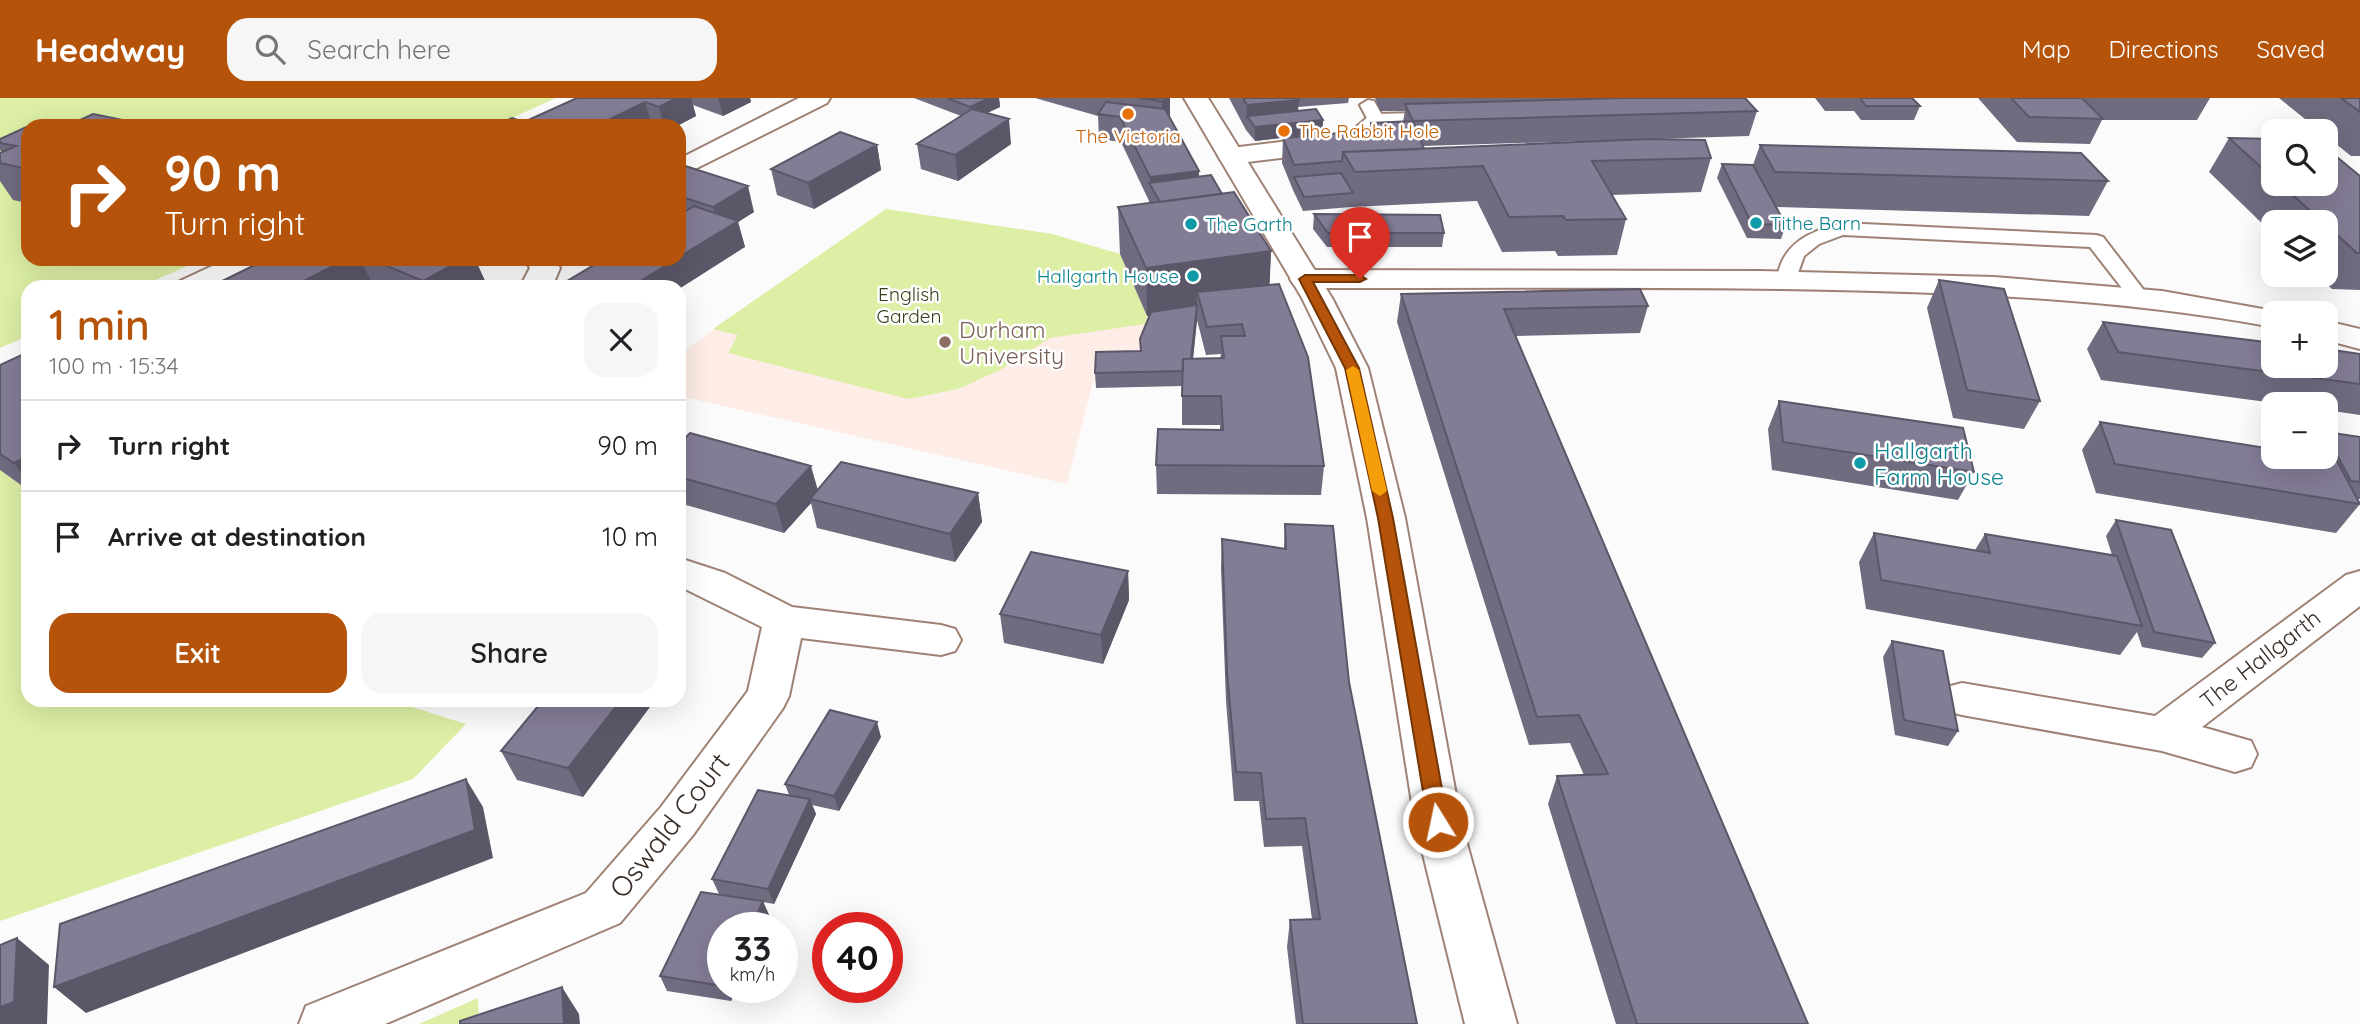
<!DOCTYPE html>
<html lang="en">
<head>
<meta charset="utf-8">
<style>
  body { margin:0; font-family:Quicksand,sans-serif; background:#f6f6f6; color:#202124; height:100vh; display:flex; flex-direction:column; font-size:26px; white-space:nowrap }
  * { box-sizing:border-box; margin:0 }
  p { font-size:23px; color:#757577 }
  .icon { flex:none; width:38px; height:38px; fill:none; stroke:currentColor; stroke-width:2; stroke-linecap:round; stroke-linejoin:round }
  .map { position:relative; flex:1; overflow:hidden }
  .side { position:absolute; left:21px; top:182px; width:665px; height:427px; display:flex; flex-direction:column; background:#fff; border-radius:21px; box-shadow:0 7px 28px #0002 }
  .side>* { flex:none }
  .hud { position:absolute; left:21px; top:21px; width:665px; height:147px; border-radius:21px; box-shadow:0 7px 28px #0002; background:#b45309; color:#fff; overflow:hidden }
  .buttons { position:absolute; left:2261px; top:21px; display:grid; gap:14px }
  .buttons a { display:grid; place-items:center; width:77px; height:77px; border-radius:14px; background:#fff; box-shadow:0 7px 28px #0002; font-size:35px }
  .speed { position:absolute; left:707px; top:814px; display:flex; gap:14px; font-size:35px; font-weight:700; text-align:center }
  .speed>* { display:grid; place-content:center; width:91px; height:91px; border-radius:50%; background:#fff; box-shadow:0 7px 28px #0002; line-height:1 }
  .speed small { font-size:18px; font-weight:400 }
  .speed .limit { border:10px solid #d22; background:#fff; color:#111 }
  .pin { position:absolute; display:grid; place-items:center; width:60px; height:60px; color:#fff; margin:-72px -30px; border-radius:50% 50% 50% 0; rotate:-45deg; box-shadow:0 0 7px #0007 }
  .pin .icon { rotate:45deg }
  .me { position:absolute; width:77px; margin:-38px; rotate:350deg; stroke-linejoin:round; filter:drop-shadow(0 0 5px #0008) }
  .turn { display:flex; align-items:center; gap:24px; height:147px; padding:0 28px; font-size:32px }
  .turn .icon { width:91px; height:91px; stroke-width:2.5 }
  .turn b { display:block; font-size:49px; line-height:60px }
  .round { display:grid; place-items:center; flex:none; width:74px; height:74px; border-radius:21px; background:#f6f6f6 }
  .head { display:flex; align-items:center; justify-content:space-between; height:119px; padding:0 28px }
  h1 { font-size:42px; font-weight:600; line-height:52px; color:#b45309 }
  .button { display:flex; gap:14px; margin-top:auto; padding:14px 28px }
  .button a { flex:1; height:80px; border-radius:21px; background:#b45309; color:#fff; font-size:28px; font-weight:600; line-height:80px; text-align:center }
  .button a+a { background:#f6f6f6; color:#202124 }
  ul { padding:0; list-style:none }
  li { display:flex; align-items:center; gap:21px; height:91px; padding:0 28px; border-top:2px solid #e0e0e0 }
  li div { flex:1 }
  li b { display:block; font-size:26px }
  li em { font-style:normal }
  header { display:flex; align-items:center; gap:42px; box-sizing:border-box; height:98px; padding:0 35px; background:#b45309; color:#fff }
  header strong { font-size:33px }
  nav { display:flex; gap:38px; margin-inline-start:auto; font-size:24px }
  .search { width:490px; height:63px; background:#f6f6f6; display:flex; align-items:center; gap:18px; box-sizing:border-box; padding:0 24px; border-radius:21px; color:#757577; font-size:26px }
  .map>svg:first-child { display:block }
  .built { fill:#fdede6 }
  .green { fill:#dcefa4 }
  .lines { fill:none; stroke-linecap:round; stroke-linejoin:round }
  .service-casing { stroke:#9e8375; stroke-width:4 }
  .minor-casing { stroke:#9e8375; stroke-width:4 }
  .tertiary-casing { stroke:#9e8375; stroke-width:4 }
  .service { fill:#fff; fill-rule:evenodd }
  .minor { fill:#fff; fill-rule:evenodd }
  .tertiary { fill:#fff; fill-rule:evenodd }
  .wall { fill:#716b80; fill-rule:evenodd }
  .shaded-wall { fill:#5c5768 }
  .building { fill:#837c95; stroke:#5c5768; stroke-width:2 }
  .route { fill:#b45309; stroke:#753606; stroke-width:2 }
  .slow { fill:#f59e0b }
  .food-dot { fill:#e8710a; stroke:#fff; stroke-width:2.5 }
  .culture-dot { fill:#0f9aa8; stroke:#fff; stroke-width:2.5 }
  .education-dot { fill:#8d6e63; stroke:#fff; stroke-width:2.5 }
  .labels { text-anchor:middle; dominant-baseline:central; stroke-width:5; stroke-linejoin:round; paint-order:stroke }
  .far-food-label { font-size:19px; fill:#c56008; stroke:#fff; text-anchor:start }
  .far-culture-label { font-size:19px; fill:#0d838f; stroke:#fff; text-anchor:start }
  .far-park-label { font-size:19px; fill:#373f19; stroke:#fff }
  .education-label { font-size:23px; fill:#785e54; stroke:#fff; text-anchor:start }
  .culture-label { font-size:23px; fill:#0d838f; stroke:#fff; text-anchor:start }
  .street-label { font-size:23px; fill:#382d27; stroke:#fff }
  .near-street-label { font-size:28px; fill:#382d27; stroke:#fff }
</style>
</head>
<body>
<header>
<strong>Headway</strong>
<div class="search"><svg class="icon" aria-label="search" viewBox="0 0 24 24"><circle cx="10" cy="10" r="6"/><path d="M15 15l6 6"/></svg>Search here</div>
<nav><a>Map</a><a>Directions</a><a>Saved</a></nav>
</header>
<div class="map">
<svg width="2360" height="926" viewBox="0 0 2360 926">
  <rect width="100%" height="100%" fill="#fbfbfb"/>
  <path class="built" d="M886 111 1052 136 1120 156 1229 142 1197 224 1188 282 1093 284 1067 386 679 298V256Z"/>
  <path class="green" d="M0 0H556L494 28H28V161H203L140 189H28V238L0 250Z
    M886 111 1052 136 1120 156 1147 218 1145 226 1050 240 1000 272 958 291 908 301 728 255 738 237 713 231Z
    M0 372 28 392V602H390L466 626 413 681 0 823Z
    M478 900 479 926H419Z"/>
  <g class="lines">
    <defs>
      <path id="service" d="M1368 2 1374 3 1386 24 1383 28H1371L1360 7Z
        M1842 125 2096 137 2103 139 2149 199 2139 205 2132 203 2090 149 1843 137 1819 146 1804 158 1794 186H1780L1777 182C1781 146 1810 133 1842 125Z"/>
      <path id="minor" d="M799 0H830L827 5 679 79V61Z
        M1455 14 1464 17 1468 22 1464 27 1384 31 1364 48 1355 51 1231 66 1222 64 1218 58 1222 52 1231 50 1348 36 1368 19 1377 16Z
        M524 161H554L560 170 552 189H520L530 170Z
        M1305 172 1760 173 1994 179 2162 193 2285 215H2273V229C2111 199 1947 194 1782 191 1623 189 1464 190 1305 190L1294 187 1290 181 1294 175Z
        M2326 223 2360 231V251L2326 242Z
        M679 460 725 475 792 509 941 527 955 531 961 542 955 553 941 557 801 540 789 598 783 610 693 737 620 825 385 926H299L306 908 586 795 661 709 748 593 762 529 679 488Z
        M2360 473V508L2202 629 2251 643 2257 656 2251 669 2235 674 2162 653 1962 617 1947 613 1941 601 1947 589 1962 585 2155 618 2346 477Z"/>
      <path id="tertiary" d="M1184 0H1208L1332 200 1368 270 1405 420 1461 724 1517 926H1465L1415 724 1367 420 1336 270 1302 200Z
        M227 161H266L261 167 215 189H176L180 183Z"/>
    </defs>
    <use href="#service" class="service-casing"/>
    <use href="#minor" class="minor-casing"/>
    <use href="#tertiary" class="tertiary-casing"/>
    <use href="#service" class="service"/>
    <use href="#minor" class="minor"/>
    <use href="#tertiary" class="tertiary"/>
  </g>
  <path class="wall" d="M577 0H750L751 4 723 18 693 7 696 18 677 28H495L524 24Z
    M914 0H999L1000 9 987 15 1011 46 958 83 921 71 917 46 961 18Z
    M1035 0H1170V20L1199 73V78L1222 96 1271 153 1269 187 1324 368 1321 397 1157 396 1156 367 1220 332V327H1182V288L1096 290 1095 275 1141 253 1150 218H1147L1120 156 1118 109 1149 105V103L1121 44 1099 41 1098 18ZM1197 222 1206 257 1221 256 1220 260 1193 261Z
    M1229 0H1349L1348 5 1298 9V13L1323 22 1322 35 1255 43 1246 32Z
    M1375 0H1745L1757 13 1749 38 1423 48 1424 51 1711 60 1701 94 1612 97 1626 121 1617 157 1558 158 1555 153 1502 154 1477 103 1351 109 1303 113 1293 92 1282 65 1283 40 1370 32 1371 25 1403 24 1405 13H1380Z
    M1815 0H1912L1920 8 1914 22H1861L1854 13H1825Z
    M1978 0H2210L2197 22H2102L2090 46 2017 44Z
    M2279 0H2360V58H2351L2326 38V33H2320Z
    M28 28V105L13 102 0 83V55L2 54 0 52V41Z
    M2229 40 2273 41V86H2326L2360 78V192L2332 191 2317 177H2326V124H2273V136L2209 74Z
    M877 47 881 72 814 111 777 97 771 71Z
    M1760 47 2108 83 2089 118 1776 109 1786 127 1781 141 1747 140 1717 80 1722 66 1753 67Z
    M679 66 754 114 738 124 745 149 679 161Z
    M1314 116 1444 135 1442 149H1327L1313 131Z
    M267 161H475L485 183 474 189H386L371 183 359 189H215L214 187Z
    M1939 182 2040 303 2024 331 1953 320 1927 210Z
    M1401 196 1648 208 1640 235 1516 238 1808 926H1616L1548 706 1557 678 1584 677 1570 645 1529 647 1397 224Z
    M2103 224 2360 256V317L2326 312V306H2282L2101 282 2087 251Z
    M28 254V392L0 372V267Z
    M1779 303 1974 374 1958 402 1772 372 1768 331Z
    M2100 324 2273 359H2326V334L2360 339V401H2357L2360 406 2336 435 2096 395 2082 352Z
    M679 333 682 343 817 392 978 395 982 424 955 464 817 430 811 405 784 435 679 405Z
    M2116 422 2215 545 2202 560 2142 549 2137 534 2120 557 1866 511 1859 464 1874 435 1975 452 1985 436 2112 457 2106 438Z
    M1285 426 1349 584 1417 926H1296L1287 849 1290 822 1312 821 1302 748 1264 749 1259 703H1234L1226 603 1221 470 1222 441 1284 451Z
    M1128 473 1129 502 1103 566 1004 545 1000 516Z
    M1892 543 1958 633 1948 648 1895 637 1883 559Z
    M543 602H655L583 699 517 682 501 653Z
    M881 639 839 713 812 707 816 716 774 806 763 804 769 817 763 830H723V889H737L731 903 667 893 660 878 719 796 712 781 789 697 785 686Z"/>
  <path class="shaded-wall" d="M662 0H691L696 18 677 28H664L659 9Z
    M718 0H750L751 4 723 18Z
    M989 0H999L1000 9 972 22 970 9Z
    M1167 0H1170V23L1163 28 1162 3Z
    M1299 2 1297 25 1323 22 1322 35 1255 43V29L1247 18 1246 32 1247 7Z
    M645 4 652 28H596Z
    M1009 21 1011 46 958 83 955 57Z
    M877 47 881 72 814 111 808 85Z
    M1199 73V99L1150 86V79Z
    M748 88 754 114 738 124 745 149 679 191V189H631L676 161H679V159L720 134 713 109Z
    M1271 153 1269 201 1197 194V222L1190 288V273L1196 211 1147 218 1146 170Z
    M347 161H360L371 183 359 189H292Z
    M464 161H475L485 183 474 189H426L423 183Z
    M679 333 687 355 679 362Z
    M28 358V383L14 365Z
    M811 368 819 396 810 401 811 405 784 435 776 406Z
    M978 395 982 424 955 464 950 436Z
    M1128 473 1129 502 1103 566 1101 537Z
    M621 602H655L583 699 568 670Z
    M877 624 881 639 839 713 834 698Z
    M466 681 483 709 493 760 86 915 54 889Z
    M810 701 816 716 774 806 768 791Z
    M763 803 769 817 763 830H751Z
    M17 840 49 867 47 926H0V909Z
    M562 889 579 916 580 926H564Z
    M724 889H737L731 903Z"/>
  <path class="building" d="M577 0H676L659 9 645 4 596 28H535L524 24Z
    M947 0H989L970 9Z
    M1138 0H1167L1162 3Z
    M1243 0H1298L1299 2 1247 7Z
    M1622 0H1745L1757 13 1413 23 1405 6Z
    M1860 0H1912L1920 8H1866Z
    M2011 0H2082L2103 21 2029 19Z
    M2341 0H2360V14Z
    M1106 4 1165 11 1199 73 1150 79 1120 19 1098 16Z
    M972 11 1009 21 955 57 917 46Z
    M1316 11 1323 22 1255 29 1247 18Z
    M93 16 152 28H67Z
    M512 20 535 28H495Z
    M1413 23 1424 51 1343 54 1342 63 1294 67 1283 40 1372 32 1371 25Z
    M35 25 52 28H28V71L0 65V55L16 48 0 45V41Z
    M840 34 877 47 808 85 771 71Z
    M2229 40 2273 41V80Z
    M1648 41 1705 42 1711 60 1592 63 1626 121 1566 122 1563 118 1509 119 1483 68 1355 74 1343 54Z
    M1760 47 2081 55 2108 83 1775 74Z
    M2326 50 2360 78V155H2357L2326 127V124H2323L2280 86H2326Z
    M679 66 748 88 713 109 679 98Z
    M1722 66 1753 67 1786 127 1752 126Z
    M1341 75 1353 95 1304 99 1294 79Z
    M1211 77 1222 96 1160 104 1149 85Z
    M1234 94 1271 153 1146 170 1118 109Z
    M694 108 738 123 679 159V117Z
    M1314 116 1440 117 1444 135H1328Z
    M267 161H347L292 189H218L214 187Z
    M370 161H464L423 183Z
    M604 161H676L631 189H557Z
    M1939 182 2004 191 2040 303 1967 292Z
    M1279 186 1308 259 1324 368 1156 367 1158 331 1223 332 1221 298H1182L1183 261 1224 260 1221 238H1245L1242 226 1207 229 1197 194Z
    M1640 191 1648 208 1504 211 1808 926H1637L1557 678 1608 676 1579 617 1537 619 1401 196Z
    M1197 207 1191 261H1183V273L1095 275 1096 254 1141 253 1140 241 1151 214Z
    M2103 224 2273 245V268H2326V251L2360 256V286L2118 254Z
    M28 254V358L14 365 0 356V267Z
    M1779 303 1963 330 1974 374 1783 344Z
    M2100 324 2273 351V359H2321L2336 361 2360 406 2115 366Z
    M2326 334 2360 339V384L2351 383 2326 337Z
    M690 335 811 368 776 406 679 379V346Z
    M841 364 978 395 950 436 810 401Z
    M2116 422 2171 432 2215 545 2154 534Z
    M1285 426 1333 428 1349 584 1417 926H1303L1290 822 1320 821 1305 720 1266 721 1261 675 1236 674 1227 574 1222 441 1286 451Z
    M1874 435 1990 455 1985 436 2117 458 2142 528 1881 482Z
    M1031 454 1128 473 1101 537 1000 516Z
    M1892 543 1943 553 1958 633 1904 622Z
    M543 602H621L568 670 501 653Z
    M830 612 877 624 834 698 785 686Z
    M466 681 475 732 54 889 60 826Z
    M758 692 810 701 768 791 712 781Z
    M701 794 763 803 751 830H723V888L660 878Z
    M17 840 14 904 0 909V847Z
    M562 889 564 926H460V923Z"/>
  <path class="route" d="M1305 177H1360L1366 181 1360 184H1313L1359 270 1393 420 1448 724 1445 729H1431L1428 724 1378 420 1345 270 1299 181Z"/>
  <path class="slow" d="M1353 268 1359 272 1387 393 1380 398 1372 393 1346 272Z"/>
  <g class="food-dot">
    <circle cx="1128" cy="16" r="7"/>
    <circle cx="1284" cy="33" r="7"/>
  </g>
  <g class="culture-dot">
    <circle cx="1756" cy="125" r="7"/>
    <circle cx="1191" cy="126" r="7"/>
    <circle cx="1193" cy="178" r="7"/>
    <circle cx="1860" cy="365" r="7"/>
  </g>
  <circle class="education-dot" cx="945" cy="244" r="7"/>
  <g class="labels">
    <g class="far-food-label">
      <text x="1298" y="33">The Rabbit Hole</text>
      <text x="1128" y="38" text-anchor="middle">The Victoria</text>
    </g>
    <g class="far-culture-label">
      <text x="1770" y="125">Tithe Barn</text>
      <text x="1205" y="126">The Garth</text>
      <text x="1179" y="178" text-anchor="end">Hallgarth House</text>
    </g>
    <g class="far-park-label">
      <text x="909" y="196">English<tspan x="909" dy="22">Garden</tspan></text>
    </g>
    <g class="education-label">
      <text x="959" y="231">Durham<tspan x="959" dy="26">University</tspan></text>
    </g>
    <g class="culture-label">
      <text x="1874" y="352">Hallgarth<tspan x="1874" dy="26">Farm House</tspan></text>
    </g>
    <g class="street-label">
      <text transform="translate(2260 561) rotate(-38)">The Hallgarth</text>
    </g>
    <g class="near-street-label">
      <text transform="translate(669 727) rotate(-52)">Oswald Court</text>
    </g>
  </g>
</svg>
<div class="buttons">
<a><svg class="icon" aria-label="search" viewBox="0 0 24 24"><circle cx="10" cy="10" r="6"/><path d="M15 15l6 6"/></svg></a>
<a><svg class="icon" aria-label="layers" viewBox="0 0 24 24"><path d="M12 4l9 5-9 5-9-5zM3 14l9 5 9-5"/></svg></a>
<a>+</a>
<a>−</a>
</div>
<div class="speed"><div>33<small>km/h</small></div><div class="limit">40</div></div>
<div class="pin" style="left:1360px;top:181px;background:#d93025"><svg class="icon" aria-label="arrive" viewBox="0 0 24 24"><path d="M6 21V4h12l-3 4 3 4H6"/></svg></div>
<svg class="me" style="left:1438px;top:724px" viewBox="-20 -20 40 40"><circle r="17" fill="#b45309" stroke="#fff" stroke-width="3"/><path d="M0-11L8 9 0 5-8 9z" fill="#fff"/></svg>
<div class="hud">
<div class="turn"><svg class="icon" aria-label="right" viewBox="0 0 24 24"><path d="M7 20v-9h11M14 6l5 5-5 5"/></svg><div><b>90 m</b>Turn right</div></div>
</div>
<section class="side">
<div class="head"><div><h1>1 min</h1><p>100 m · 15:34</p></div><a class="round"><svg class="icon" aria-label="close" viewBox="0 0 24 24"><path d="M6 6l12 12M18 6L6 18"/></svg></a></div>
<ul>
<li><svg class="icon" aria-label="right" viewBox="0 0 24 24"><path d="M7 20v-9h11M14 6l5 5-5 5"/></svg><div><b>Turn right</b></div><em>90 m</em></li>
<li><svg class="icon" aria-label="arrive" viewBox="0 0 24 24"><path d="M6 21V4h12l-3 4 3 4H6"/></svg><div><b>Arrive at destination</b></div><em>10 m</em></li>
</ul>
<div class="button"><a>Exit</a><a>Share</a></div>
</section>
</div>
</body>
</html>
